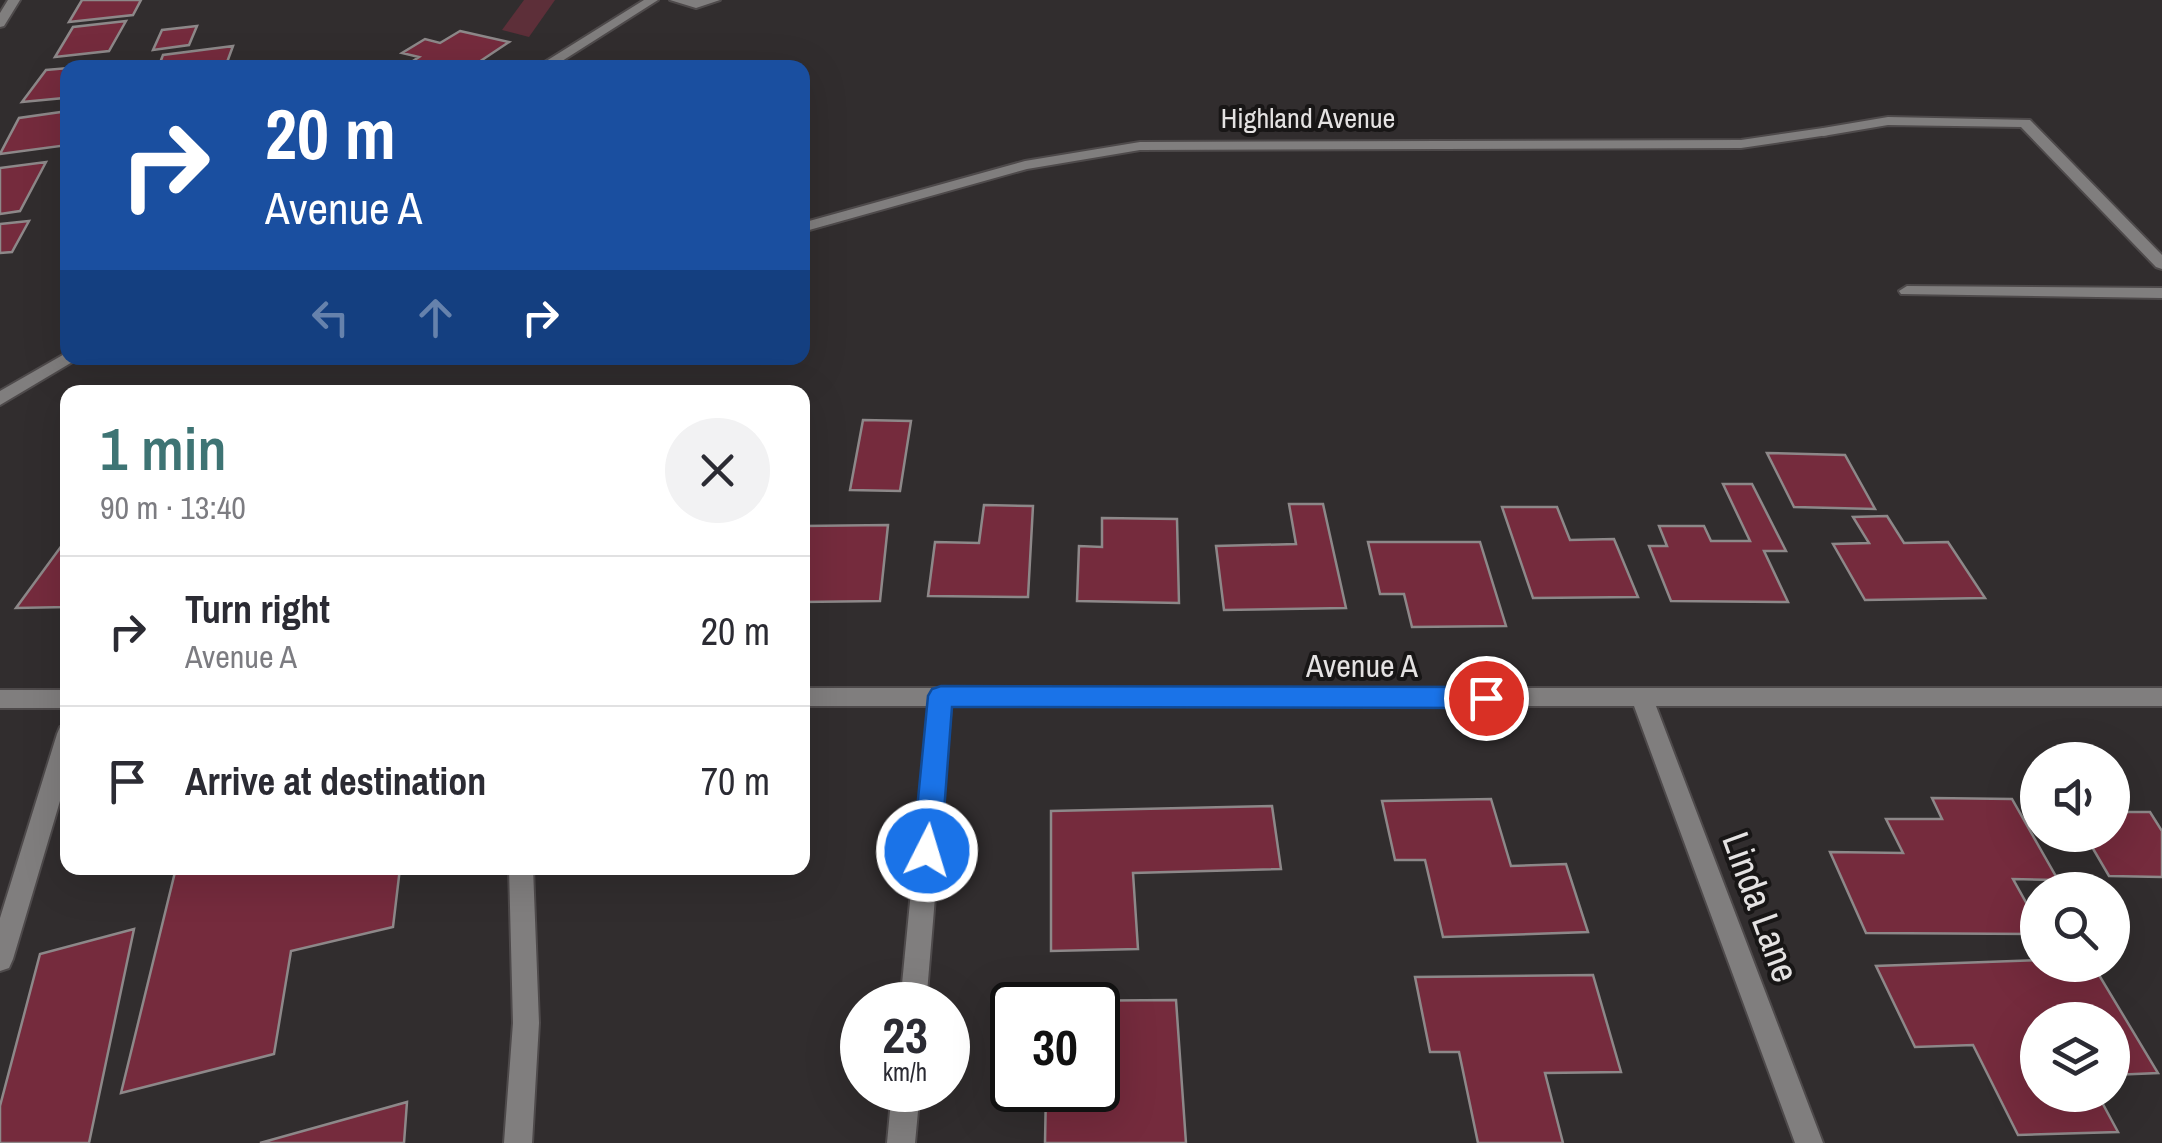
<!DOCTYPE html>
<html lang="en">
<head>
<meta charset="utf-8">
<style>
  body { margin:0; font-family:"Archivo Narrow",sans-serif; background:#f2f2f3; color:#2b2b33; height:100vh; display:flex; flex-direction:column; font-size:38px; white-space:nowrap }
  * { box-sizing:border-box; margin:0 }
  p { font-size:32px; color:#7c7c81 }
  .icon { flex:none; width:55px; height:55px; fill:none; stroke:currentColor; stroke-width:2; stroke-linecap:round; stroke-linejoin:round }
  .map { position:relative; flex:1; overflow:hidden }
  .details { position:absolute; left:60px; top:385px; width:750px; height:490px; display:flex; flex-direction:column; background:#fff; border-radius:20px; box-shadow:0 10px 40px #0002 }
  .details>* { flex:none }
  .hud { position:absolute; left:60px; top:60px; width:750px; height:305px; border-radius:20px; box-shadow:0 10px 40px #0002; background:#1a4fa0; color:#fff; overflow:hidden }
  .buttons { position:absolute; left:2020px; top:742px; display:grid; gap:20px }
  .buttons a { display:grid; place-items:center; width:110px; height:110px; border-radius:50%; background:#fff; box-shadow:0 10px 40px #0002; font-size:50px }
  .speed { position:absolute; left:840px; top:982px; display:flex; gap:20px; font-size:50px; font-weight:700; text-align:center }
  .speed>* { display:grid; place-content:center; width:130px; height:130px; border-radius:50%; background:#fff; box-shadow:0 10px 40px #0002; line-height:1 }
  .speed small { font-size:25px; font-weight:400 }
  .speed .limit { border:5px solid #111; border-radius:15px; background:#fff; color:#111 }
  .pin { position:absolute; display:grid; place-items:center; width:85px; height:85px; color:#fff; margin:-42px; border:5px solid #fff; border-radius:50%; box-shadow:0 2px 10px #0007 }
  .me { position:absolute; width:110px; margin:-55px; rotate:5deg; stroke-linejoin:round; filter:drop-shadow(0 0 8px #0008) }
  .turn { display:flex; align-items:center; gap:35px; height:210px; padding:0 40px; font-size:45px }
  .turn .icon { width:130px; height:130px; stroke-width:2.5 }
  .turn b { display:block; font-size:70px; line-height:85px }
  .lanes { display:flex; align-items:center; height:95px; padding:0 40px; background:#0003; justify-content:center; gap:50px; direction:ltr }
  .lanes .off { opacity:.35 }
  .round { display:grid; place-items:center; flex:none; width:105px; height:105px; border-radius:52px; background:#f2f2f3 }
  .summary { display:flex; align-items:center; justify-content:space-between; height:170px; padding:0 40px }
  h1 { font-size:60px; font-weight:600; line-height:75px; color:#3e7474 }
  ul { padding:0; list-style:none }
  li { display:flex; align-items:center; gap:30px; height:150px; padding:0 40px; border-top:2px solid #e1e1e2 }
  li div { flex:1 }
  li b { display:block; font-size:38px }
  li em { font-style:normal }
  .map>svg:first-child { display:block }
  .green { fill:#5d2f39 }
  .building { fill:#752b3d; stroke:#8d8889; stroke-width:2.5 }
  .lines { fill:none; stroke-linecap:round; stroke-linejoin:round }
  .service-casing { stroke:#4e4a4b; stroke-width:4 }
  .minor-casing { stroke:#4e4a4b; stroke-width:4 }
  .tertiary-casing { stroke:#4e4a4b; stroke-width:4 }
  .service { fill:#807e7e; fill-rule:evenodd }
  .minor { fill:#807e7e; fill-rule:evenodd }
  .tertiary { fill:#807e7e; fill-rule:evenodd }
  .route { fill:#1a73e8; stroke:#114b97; stroke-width:2.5 }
  .labels { text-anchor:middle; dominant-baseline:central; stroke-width:8; stroke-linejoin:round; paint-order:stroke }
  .far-street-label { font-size:28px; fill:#e4e2e2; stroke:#181616 }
  .street-label { font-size:32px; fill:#e4e2e2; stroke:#181616 }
  .near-street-label { font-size:38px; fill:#e4e2e2; stroke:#181616 }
</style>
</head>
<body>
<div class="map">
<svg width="2162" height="1143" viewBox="0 0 2162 1143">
  <rect width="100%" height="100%" fill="#312d2e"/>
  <path class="green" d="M524 0H555L529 37 502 30Z"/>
  <path class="building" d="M82 0H141L133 15 69 22Z
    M126 21 109 51 55 57 73 27Z
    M197 26 189 45 153 50 162 30Z
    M460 31 509 42 470 68H402L419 57 402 53 425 39 440 43Z
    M233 46 226 65 158 68 163 55Z
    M68 68V92L64 98 22 102 46 70Z
    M68 111V145L0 154 19 118Z
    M46 162 20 211 0 214V168Z
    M29 221 12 252 0 253V224Z
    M863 420 911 421 900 491 850 490Z
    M1767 453 1845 455 1875 509 1794 507Z
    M1723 484H1752L1786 551H1764L1788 602 1671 601 1649 546H1667L1659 526H1704L1711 541H1750Z
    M1289 504H1323L1346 608 1224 610 1216 546 1296 544Z
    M984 505 1033 506 1028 597 928 596 935 542 979 543Z
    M1502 507H1557L1570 540 1614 539 1638 597 1533 598Z
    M1887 516 1904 543 1948 542 1985 598 1865 600 1833 544 1869 543 1853 517Z
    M1102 518 1177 519 1179 603 1077 601 1079 546 1102 547Z
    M888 525 880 601 802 602V526Z
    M68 537V607L16 608Z
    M1368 542H1480L1506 626 1412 627 1404 594H1380Z
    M1932 798 2012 799 2058 880 2013 879 2038 924V934L1866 933 1830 852 1903 853 1886 819H1942Z
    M1491 799 1511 866 1566 864 1588 932 1443 937 1425 860H1395L1382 801Z
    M1272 806 1281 869 1133 873 1138 949 1051 951V811Z
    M2112 812H2150L2162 831V877L2109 876 2085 835H2112Z
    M176 868H400L393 927 291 951 274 1054 121 1093Z
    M134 929 89 1143H0V1106L40 954Z
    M2038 960V965H2093L2158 1073 2112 1075V1020H2038V1095H2098L2118 1132 2018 1135 1973 1045 1915 1047 1876 966Z
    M1593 975 1621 1072 1545 1073 1563 1143H1478L1459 1052H1430L1415 977Z
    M1176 1000 1186 1143H1045L1046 1090H1098V1005H1046V1001Z
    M407 1102 404 1143H260Z"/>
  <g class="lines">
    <defs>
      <path id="service" d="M670 0H720L696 8Z
        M1888 117 2030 120 2162 255V269L2156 267 2021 127 1888 125 1823 136 1816 132 1823 128Z
        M1907 286 2162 288V298L1901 294 1899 291Z
        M68 725V774L13 959 9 968 0 971V918L57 734 60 727Z
        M509 868H533L539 1023 532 1143H504L513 1023Z"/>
      <path id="minor" d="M8 0H20L4 26 0 27V13Z
        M1823 128 1830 132 1828 135 1741 148 1140 150 1027 169 802 232V223L1025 161 1140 142 1741 140Z
        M802 688H2162V706H1656L1823 1143H1795L1634 706H951L926 1005H900L929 706H802Z
        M0 690H68V708H0Z
        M892 1090H920L915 1143H887Z"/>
      <path id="tertiary" d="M644 0H658L551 68H535Z
        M68 352V358H76L74 361 0 405V391Z"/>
    </defs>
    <use href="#service" class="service-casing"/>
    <use href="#minor" class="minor-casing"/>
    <use href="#tertiary" class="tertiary-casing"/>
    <use href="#service" class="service"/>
    <use href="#minor" class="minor"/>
    <use href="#tertiary" class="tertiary"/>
  </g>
  <path class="route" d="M941 686 1486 687 1495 690 1499 698 1495 705 1486 708 952 707 941 851 937 860 927 863 917 860 913 851 928 696 932 689Z"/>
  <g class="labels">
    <g class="far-street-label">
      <text x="1308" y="118">Highland Avenue</text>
    </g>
    <g class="street-label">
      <text x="1362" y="665">Avenue A</text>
    </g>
    <g class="near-street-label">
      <text transform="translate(1761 907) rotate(70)">Linda Lane</text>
    </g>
  </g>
</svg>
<div class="buttons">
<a><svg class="icon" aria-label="sound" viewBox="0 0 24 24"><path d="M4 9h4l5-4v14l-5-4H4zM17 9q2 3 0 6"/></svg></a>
<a><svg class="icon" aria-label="search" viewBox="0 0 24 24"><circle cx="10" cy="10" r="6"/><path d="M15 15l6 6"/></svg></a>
<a><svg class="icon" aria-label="layers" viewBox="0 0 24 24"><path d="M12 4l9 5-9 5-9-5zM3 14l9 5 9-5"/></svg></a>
</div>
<div class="speed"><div>23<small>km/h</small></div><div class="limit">30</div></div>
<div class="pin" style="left:1486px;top:698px;background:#d93025"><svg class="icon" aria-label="arrive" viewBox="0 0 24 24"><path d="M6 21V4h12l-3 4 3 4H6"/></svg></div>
<svg class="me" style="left:927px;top:851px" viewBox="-20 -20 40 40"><circle r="17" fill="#1a73e8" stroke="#fff" stroke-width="3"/><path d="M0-11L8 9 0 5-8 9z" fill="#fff"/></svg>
<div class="hud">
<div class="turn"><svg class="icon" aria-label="right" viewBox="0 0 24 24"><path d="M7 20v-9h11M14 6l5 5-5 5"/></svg><div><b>20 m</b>Avenue A</div></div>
<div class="lanes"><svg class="icon off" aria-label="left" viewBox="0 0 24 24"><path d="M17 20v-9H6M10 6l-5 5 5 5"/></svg><svg class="icon off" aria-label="ahead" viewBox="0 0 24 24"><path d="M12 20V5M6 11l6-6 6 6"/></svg><svg class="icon" aria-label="right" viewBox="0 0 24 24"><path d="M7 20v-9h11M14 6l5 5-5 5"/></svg></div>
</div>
<section class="details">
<div class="summary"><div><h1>1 min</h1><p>90 m · 13:40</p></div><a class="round"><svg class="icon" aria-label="close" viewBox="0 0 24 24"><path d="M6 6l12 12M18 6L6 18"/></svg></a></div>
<ul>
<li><svg class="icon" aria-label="right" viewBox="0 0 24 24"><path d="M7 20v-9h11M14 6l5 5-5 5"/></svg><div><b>Turn right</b><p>Avenue A</p></div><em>20 m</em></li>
<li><svg class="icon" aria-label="arrive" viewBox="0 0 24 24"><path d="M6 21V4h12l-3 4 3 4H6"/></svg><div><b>Arrive at destination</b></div><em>70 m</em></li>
</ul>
</section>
</div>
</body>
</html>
